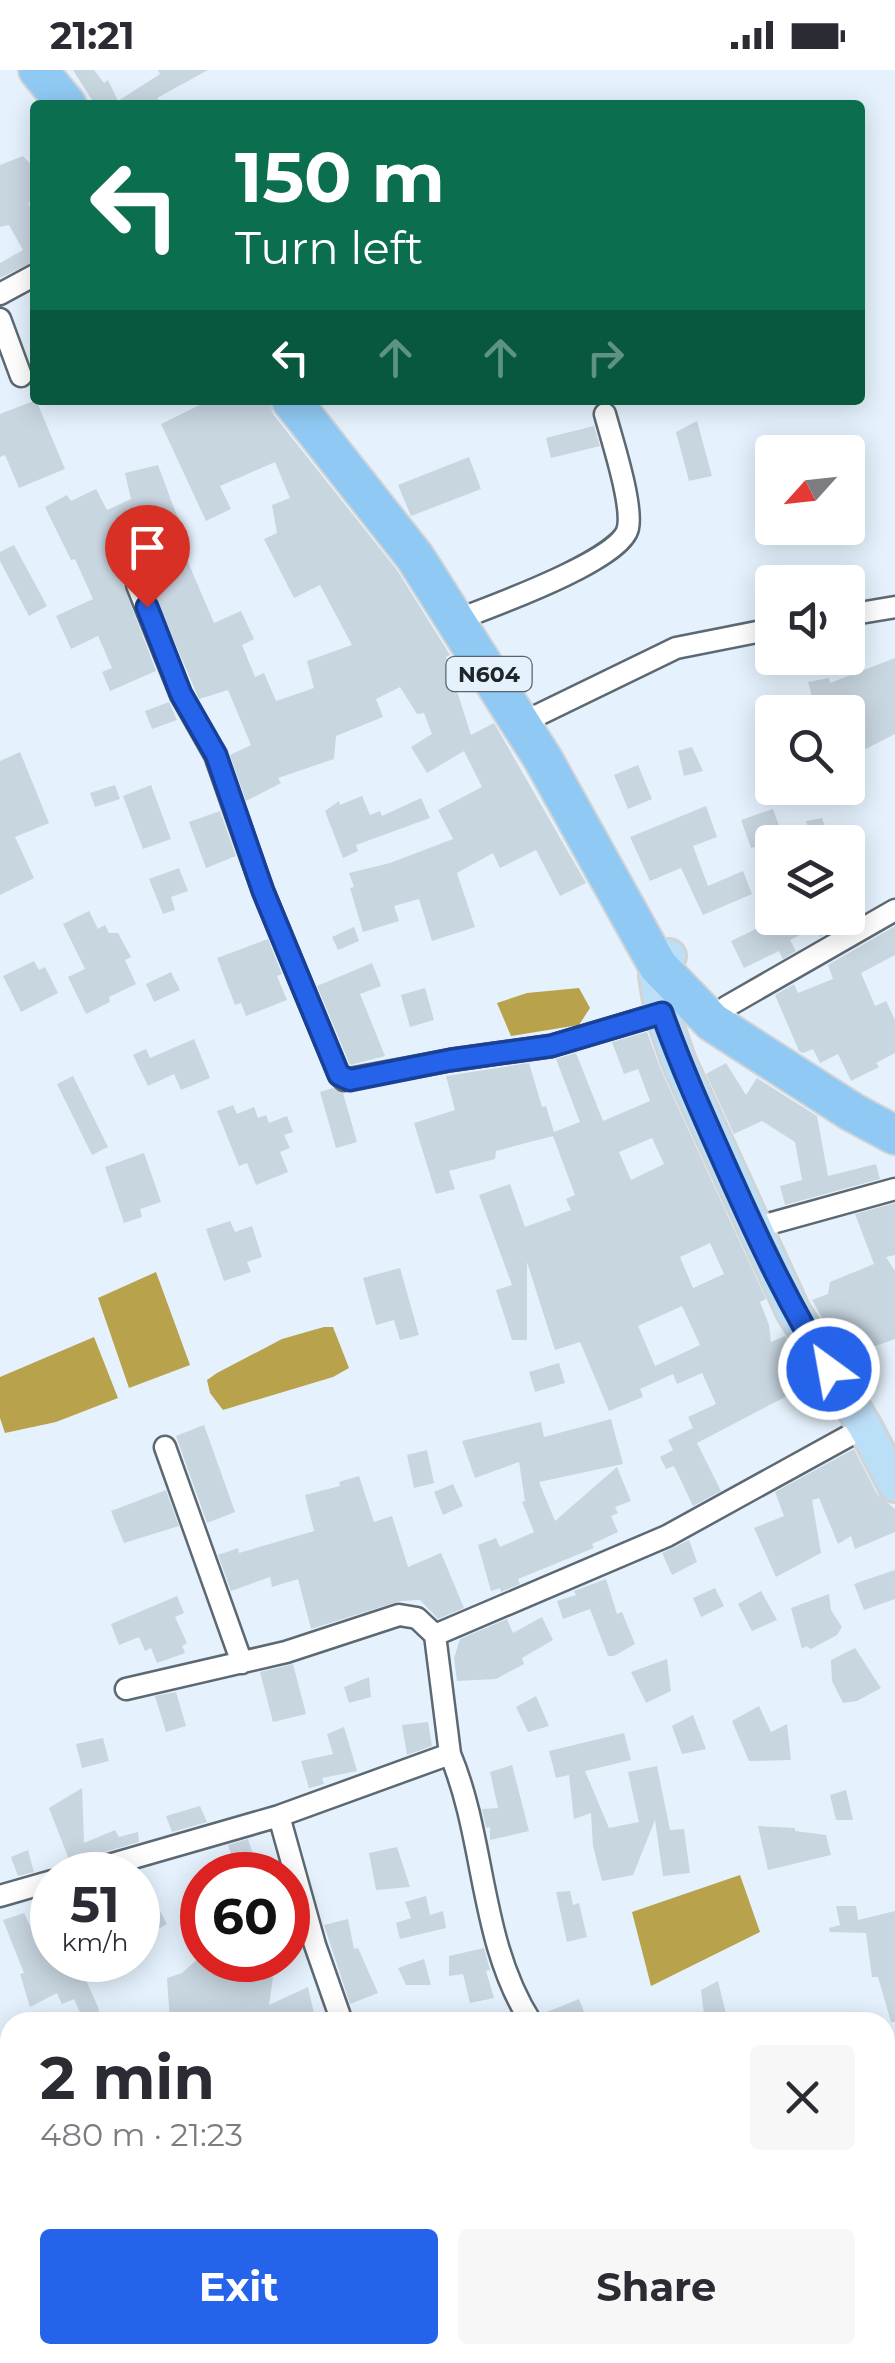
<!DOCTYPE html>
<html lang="en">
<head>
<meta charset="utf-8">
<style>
  body { margin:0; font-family:Montserrat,sans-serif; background:#f7f7f7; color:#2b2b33; height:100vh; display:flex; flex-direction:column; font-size:38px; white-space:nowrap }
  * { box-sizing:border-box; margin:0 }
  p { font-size:32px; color:#7c7c81 }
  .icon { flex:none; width:55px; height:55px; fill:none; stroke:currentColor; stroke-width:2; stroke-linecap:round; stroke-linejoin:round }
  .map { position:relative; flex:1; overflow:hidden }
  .panel { position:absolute; left:0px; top:1942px; width:895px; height:352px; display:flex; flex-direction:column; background:#fff; border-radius:30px 30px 0 0; box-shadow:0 5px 25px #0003 }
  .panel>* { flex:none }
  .guide { position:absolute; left:30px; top:30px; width:835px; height:305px; border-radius:10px; box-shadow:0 5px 25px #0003; background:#0b6e4f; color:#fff; overflow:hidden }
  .needle { width:65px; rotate:243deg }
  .tools { position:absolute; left:755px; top:365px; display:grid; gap:20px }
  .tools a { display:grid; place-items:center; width:110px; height:110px; border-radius:10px; background:#fff; box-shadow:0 5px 25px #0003; font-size:50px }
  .speed { position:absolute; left:30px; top:1782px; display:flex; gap:20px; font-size:50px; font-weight:700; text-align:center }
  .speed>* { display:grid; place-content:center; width:130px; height:130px; border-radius:50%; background:#fff; box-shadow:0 5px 25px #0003; line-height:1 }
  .speed small { font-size:25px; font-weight:400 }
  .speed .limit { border:15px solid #d22; background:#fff; color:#111 }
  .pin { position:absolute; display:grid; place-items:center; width:85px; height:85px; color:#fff; margin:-102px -42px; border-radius:50% 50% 50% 0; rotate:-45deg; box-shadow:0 0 10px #0007 }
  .pin .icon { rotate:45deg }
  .me { position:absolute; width:110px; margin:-55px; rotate:328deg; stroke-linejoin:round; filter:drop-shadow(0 0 8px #0008) }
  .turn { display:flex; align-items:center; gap:35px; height:210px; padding:0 40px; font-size:45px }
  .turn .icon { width:130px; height:130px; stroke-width:2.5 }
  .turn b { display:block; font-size:70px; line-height:85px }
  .lanes { display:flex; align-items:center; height:95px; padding:0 40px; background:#0003; justify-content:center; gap:50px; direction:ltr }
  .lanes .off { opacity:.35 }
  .round { display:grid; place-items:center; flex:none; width:105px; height:105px; border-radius:10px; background:#f7f7f7 }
  .overview { display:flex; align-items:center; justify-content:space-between; height:170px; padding:0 40px }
  h1 { font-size:60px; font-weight:700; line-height:75px }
  .primary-button { display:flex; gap:20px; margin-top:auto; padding:20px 40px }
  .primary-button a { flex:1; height:115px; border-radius:10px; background:#2563eb; color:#fff; font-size:40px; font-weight:700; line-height:115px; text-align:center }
  .primary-button a+a { background:#f7f7f7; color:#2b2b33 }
  .status { display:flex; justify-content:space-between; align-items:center; height:70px; padding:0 50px; background:#fff; direction:ltr }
  .status svg { height:28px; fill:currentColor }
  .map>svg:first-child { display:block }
  .water { fill:#b8a24c }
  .building { fill:#c8d6e0; fill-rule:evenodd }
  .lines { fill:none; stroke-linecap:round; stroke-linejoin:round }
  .street-casing { stroke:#5d6972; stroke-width:25 }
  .primary-casing { stroke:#d2d3d4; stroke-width:38 }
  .highway-casing { stroke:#d2d3d4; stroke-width:42 }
  .street { stroke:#fff; stroke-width:20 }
  .primary { stroke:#bcdff8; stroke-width:32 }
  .highway { stroke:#90caf4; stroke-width:38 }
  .route-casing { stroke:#184099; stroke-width:25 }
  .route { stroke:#2563eb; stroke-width:18 }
  .labels { text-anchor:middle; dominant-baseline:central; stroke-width:10; stroke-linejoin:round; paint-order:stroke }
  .shield { fill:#e5f2fd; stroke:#5b6269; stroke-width:2.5 }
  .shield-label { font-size:22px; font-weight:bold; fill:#202529 }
</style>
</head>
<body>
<div class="status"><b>21:21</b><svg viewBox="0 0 49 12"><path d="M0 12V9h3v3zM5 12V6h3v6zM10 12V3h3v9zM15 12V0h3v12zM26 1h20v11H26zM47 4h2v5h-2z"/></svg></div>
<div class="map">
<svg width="895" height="2293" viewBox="0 0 895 2293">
  <rect width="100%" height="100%" fill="#e5f2fd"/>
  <path class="water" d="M579 918 590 938 579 955 511 966 497 933 527 923Z
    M156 1202 190 1295 129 1318 98 1228Z
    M324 1257H333L349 1298 333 1307 223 1340 210 1323 207 1310 217 1303 282 1269Z
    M94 1267 118 1328 56 1352 5 1363 0 1348V1307Z
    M740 1805 760 1862 651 1916 632 1842Z"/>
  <path class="building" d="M73 0H94L104 13 108 10 118 31 160 4 158 0H208L157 28 164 35H95Z
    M23 86 35 99V128L28 133 35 146V191L0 208V193L23 180 9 155 0 157V95Z
    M36 330 65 399 19 418 5 385 0 387V344Z
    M210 330H269L273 344 397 500 450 585 446 587 471 665 494 653 586 813 560 826 536 780 500 798 493 783 457 803 475 857 432 871 419 829 394 836 399 851 363 862 350 818 354 817 349 803 390 793 453 769 438 740 482 717 464 681 427 703 411 677 432 664 424 643 417 644 400 617 376 629 383 647 336 666 334 689 278 708 281 713 246 731 230 685 251 675 228 620 199 629 146 505 133 502 123 514 156 601 110 621 102 602 112 598 98 566 71 579 56 546 93 529 75 489 71 490 45 437 67 425 71 431 96 419 107 440 131 429 125 403 158 395 183 462 176 464 214 553 241 541 254 569 242 575 255 607 264 603 276 631 314 618 307 591 352 575 320 515 294 528 264 469 277 463 272 435 290 428 275 392 220 416 231 439 206 451 161 354Z
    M697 351 712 406 689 411 676 362Z
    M594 356 600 376 551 388 546 368Z
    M469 387 481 419 411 446 398 415Z
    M14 475 47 536 29 546 0 491V482Z
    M895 588V664L848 688V642H816L808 612 829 608 830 613Z
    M169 632 177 650 152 659 145 641Z
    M692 677 703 701 684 706 678 681Z
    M20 682 49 753 15 767 34 808 0 825V691Z
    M638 695 652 729 628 739 614 705Z
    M115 715 120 729 95 737 90 723Z
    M151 715 171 769 143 779 123 726Z
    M362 726 370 745 380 741 382 746 421 728 430 748 356 775 358 781 343 788 325 741 339 731 340 735Z
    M706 736 717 767 693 776 708 816 743 801 752 824 703 845 681 798 650 811 630 767Z
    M773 739 783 767 751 778 741 750Z
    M220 741 236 786 206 798 189 752Z
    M822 748 829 769 813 772 806 751Z
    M179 798 188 821 171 827 175 840 163 844 149 809Z
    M89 841 98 859 105 855 109 863H118L131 887 125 890 136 914 109 927 110 932 86 944 68 907 85 899 63 854Z
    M763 848H850L851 849 820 867 815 857 790 870 796 881 783 889 779 881 744 898 731 871 766 854Z
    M895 856V885L861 903 875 936 886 931 895 950V983L876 993 879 997 851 1011 838 984 820 993 813 979 803 983 799 981 775 925 794 914 798 923 833 909 828 895Z
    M354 857 359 871 338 880 332 867Z
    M268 869 282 904 277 906 287 930 246 946 241 933 235 935 217 888Z
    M34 891 39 900 45 897 58 923 21 942 3 906Z
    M372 893 381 916 360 924 385 986 350 995 317 916Z
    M171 902 180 920 154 932 146 914Z
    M425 918 434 950 410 957 401 925Z
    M647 962 661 1000 766 1229 760 1232 769 1255 771 1272 785 1266 805 1298 796 1302 804 1317 697 1373 721 1421 693 1436 674 1396 666 1399 660 1387 673 1380 668 1370 693 1358 688 1347 716 1334 702 1303 677 1314 673 1304 640 1319 643 1327 609 1341 580 1272 555 1280 527 1192V1270H512L496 1220 512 1215 479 1125 510 1114 525 1157 571 1140 566 1129 575 1125 553 1066 496 1081 495 1089 449 1101 455 1119 436 1124 414 1053 455 1040 446 1006 529 993 542 1037 546 1036 554 1062 580 1052 556 989 576 983 603 1051 650 1031 638 999 624 1004 612 972ZM652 1068 664 1094 631 1110 619 1082ZM710 1173 724 1204 693 1218 680 1187ZM682 1236 700 1275 655 1296 638 1256Z
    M194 969 210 1008 181 1020 174 1004 148 1016 133 985 146 979 150 988Z
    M726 993 746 1025 757 1008 817 1046 828 1106 876 1094 880 1109 785 1135 780 1116 802 1110 795 1072 762 1051 734 1064 706 1004Z
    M73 1006 108 1077 92 1085 57 1014Z
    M333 1018 343 1023 357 1072 336 1078 320 1022Z
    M233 1035 237 1044 254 1037 258 1048 266 1045 269 1053 287 1046 293 1062 284 1065 290 1078 280 1082 288 1102 256 1115 247 1093 239 1096 217 1041Z
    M144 1083 161 1132 140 1139 142 1147 124 1153 105 1097Z
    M895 1133V1185L886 1187 895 1201V1269L845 1287 812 1230 828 1224 830 1212 874 1194 855 1144Z
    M230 1151 235 1162 252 1156 262 1187 247 1192 251 1202 224 1211 206 1159Z
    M400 1198 419 1265 400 1270 394 1250 376 1255 363 1208Z
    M559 1293 565 1313 535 1322 529 1302Z
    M611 1349 623 1394 539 1412 555 1451 617 1397 631 1431 615 1437 618 1443 611 1446 618 1462 592 1474 594 1478 518 1509 520 1514 501 1522 500 1518 491 1521 478 1475 496 1468 500 1477 534 1462 522 1432 525 1431 519 1392 475 1408 462 1371 541 1352 544 1367Z
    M204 1355 235 1442 207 1453 176 1366Z
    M854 1379 877 1424 895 1439V1462L855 1479 851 1466 838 1474 819 1428 812 1430 821 1483 776 1507 754 1458 784 1446 775 1422Z
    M427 1380 434 1413 414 1418 407 1385Z
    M359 1406 374 1452 392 1446 408 1497 441 1483 464 1538 438 1549 420 1530 400 1531 311 1559 298 1509 272 1517 270 1507 231 1521 218 1485 238 1478 239 1483 314 1461 305 1425 340 1416 339 1412Z
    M453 1414 463 1436 443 1445 434 1422Z
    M166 1420 179 1456 124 1473 111 1441Z
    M689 1470 697 1492 672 1505 662 1483Z
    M895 1500V1529L864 1540 854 1514Z
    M606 1509 617 1544 622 1542 635 1574 614 1586H608L590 1539 563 1549 557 1531 576 1525 574 1521Z
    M715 1518 724 1536 701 1547 693 1528Z
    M761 1521 777 1550 752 1561 738 1534Z
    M829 1524 831 1540 842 1557 837 1565 811 1579 806 1576 802 1579 791 1538Z
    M177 1526 184 1543 175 1547 187 1573 182 1576 185 1583 157 1593 151 1578 145 1581 139 1567 119 1575 111 1554Z
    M542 1547 553 1570 522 1588 524 1594 496 1609 457 1611 454 1588 460 1569 507 1549 513 1563Z
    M855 1578 881 1618 857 1631 843 1633 832 1611 831 1590Z
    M667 1589 671 1621 646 1633 631 1602Z
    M293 1594 306 1644 273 1652 260 1602Z
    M369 1607 371 1627 349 1633 344 1617Z
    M176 1622 186 1656 166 1662 155 1626Z
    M536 1626 549 1656 528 1662 516 1637Z
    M759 1636 771 1662 787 1654 791 1690 749 1691 732 1651Z
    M693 1645 706 1679 682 1684 672 1656Z
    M428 1652 432 1676 407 1685 402 1655Z
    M344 1657 357 1701 322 1708 324 1714 309 1718 301 1691 333 1684 327 1664Z
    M624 1663 631 1690 585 1701 609 1758 639 1752 628 1702 657 1696 670 1760 684 1759 690 1803 663 1806 655 1750 633 1805 602 1811 593 1776 591 1743 574 1749 569 1705 556 1708 549 1681Z
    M103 1668 109 1691 82 1698 76 1674Z
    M512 1695 529 1761 490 1770V1757L486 1758 482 1739 498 1738 490 1702Z
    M82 1718 84 1773 115 1760 119 1767 138 1762 139 1772 70 1792 49 1738Z
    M846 1720 853 1750H836L830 1725Z
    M200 1736 207 1752 172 1762 166 1746Z
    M758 1756 795 1758V1761L826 1765 831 1785 768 1800Z
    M248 1769 256 1793 237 1803 228 1775Z
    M397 1777 410 1817 376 1820 369 1783Z
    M28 1780 34 1802 18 1806 11 1787Z
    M570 1821 573 1835 579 1833 587 1867 567 1872 556 1822Z
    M150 1822 167 1854 150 1864 138 1829V1825Z
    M426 1826 430 1845 443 1841 446 1858 400 1869 396 1853 411 1848 405 1832Z
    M836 1836H856L858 1850 895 1841V1952H891L878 1907H872L866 1863 830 1862 829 1858 840 1855Z
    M24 1843 46 1890H77L98 1937 101 1952H84L74 1929 62 1934 57 1923 30 1937 20 1904 24 1903 3 1850Z
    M348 1849 354 1879 358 1878 378 1923 350 1934 324 1855Z
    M484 1878 490 1900 486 1901 494 1928 470 1933 463 1904 449 1906V1886Z
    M202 1885V1890H212L228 1898 232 1890H256L261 1906 273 1907 269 1935 308 1917 316 1952H170L167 1908 182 1903Z
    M424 1889 431 1915H406L398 1898Z
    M718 1911 728 1952H705L701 1920Z
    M579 1929 588 1952H545L542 1944Z"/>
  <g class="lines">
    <defs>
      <path id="street" d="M0 224 35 205
        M0 249 21 306
        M137 515 181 625 215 685 263 821 339 1005 344 1010 451 990 551 976 662 943
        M848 545 895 537
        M467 546C498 534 622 489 628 458 633 434 612 370 605 344
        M532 648 676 578 772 559
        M726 937 895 840
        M754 1158 895 1119
        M165 1377 242 1593
        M126 1619 286 1582 399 1545 417 1548 435 1565
        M450 1684C486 1770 479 1871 531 1952
        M279 1746 315 1875 342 1952
        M74 1805 279 1746 450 1684 435 1565 667 1466 865 1357
        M0 1826 52 1811
        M885 2089 895 2085
        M0 2101 10 2097
        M112 2285 113 2293
        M339 2285 340 2293
        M488 2285 513 2293
        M848 2285 850 2293
        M572 2293 584 2285"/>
      <path id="primary" d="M669 886 658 896 656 906 662 943 679 992 793 1241 865 1357 895 1415"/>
      <path id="highway" d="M38 0 67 35
        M291 330 415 487 543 689 658 896 712 952 852 1042 895 1065"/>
    </defs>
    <use href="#street" class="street-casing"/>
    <use href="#primary" class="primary-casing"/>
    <use href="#highway" class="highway-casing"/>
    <use href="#street" class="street"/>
    <use href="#primary" class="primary"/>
    <use href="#highway" class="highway"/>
  </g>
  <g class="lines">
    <defs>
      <path id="route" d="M147 537 181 624 216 685 263 821 339 1005 350 1010 450 990 551 976 662 943C682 999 706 1052 730 1106 760 1173 790 1237 829 1299"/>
    </defs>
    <use href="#route" class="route-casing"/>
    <use href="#route" class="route"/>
  </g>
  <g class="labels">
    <rect class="shield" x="446.5" y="587" width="85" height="34" rx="8"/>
    <g class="shield-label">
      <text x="489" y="604">N604</text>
    </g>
  </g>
</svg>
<div class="tools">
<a><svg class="needle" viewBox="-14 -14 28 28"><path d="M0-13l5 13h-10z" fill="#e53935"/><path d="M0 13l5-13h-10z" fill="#7c7c81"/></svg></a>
<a><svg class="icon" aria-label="sound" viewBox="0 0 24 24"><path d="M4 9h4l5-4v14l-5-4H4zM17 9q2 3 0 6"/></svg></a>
<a><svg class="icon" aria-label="search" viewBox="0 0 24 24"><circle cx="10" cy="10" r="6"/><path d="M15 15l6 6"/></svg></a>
<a><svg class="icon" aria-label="layers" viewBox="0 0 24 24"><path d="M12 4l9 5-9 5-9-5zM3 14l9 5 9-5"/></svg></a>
</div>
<div class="speed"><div>51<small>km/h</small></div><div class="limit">60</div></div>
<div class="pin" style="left:147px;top:537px;background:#d93025"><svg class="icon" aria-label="arrive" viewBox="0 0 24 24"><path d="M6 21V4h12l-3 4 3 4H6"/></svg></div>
<svg class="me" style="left:829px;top:1299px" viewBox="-20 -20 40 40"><circle r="17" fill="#2563eb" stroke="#fff" stroke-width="3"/><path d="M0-11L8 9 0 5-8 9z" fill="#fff"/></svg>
<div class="guide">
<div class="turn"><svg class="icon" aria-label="left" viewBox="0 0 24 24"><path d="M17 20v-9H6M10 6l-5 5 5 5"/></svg><div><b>150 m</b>Turn left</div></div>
<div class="lanes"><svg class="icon" aria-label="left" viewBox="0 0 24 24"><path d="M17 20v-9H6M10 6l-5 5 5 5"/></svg><svg class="icon off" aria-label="ahead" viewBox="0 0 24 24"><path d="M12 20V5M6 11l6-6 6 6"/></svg><svg class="icon off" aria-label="ahead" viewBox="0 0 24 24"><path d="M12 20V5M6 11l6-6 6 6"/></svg><svg class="icon off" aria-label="right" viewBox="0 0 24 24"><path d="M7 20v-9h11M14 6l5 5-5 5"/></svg></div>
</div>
<section class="panel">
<div class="overview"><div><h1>2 min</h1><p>480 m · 21:23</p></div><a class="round"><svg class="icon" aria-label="close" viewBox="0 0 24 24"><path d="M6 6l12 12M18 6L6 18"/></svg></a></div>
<div class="primary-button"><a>Exit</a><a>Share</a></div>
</section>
</div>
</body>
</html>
